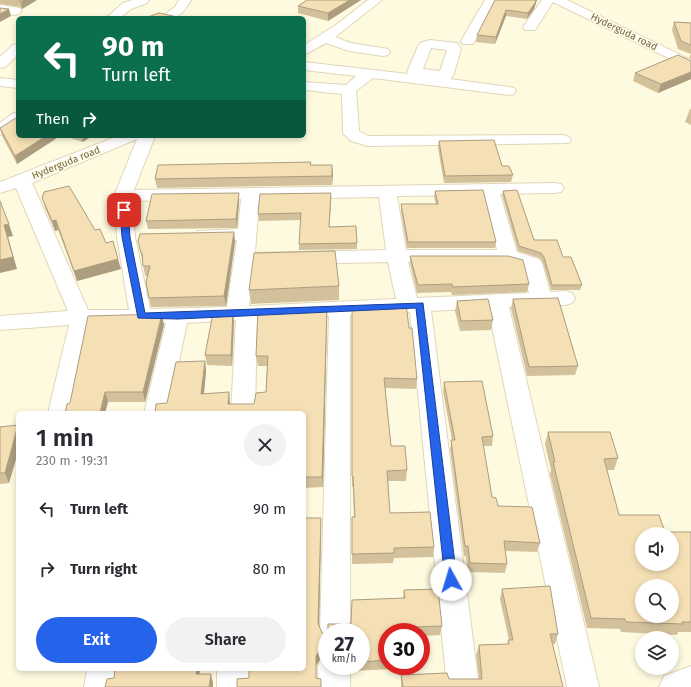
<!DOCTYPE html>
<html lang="en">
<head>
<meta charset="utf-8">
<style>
  body { margin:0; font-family:"Fira Sans",sans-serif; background:#f2f2f3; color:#2b2b33; height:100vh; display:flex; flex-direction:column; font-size:15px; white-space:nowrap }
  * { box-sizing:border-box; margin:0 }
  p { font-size:13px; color:#7c7c81 }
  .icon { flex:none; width:22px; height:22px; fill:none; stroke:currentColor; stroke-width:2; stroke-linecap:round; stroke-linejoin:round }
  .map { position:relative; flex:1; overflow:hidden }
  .details { position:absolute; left:16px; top:411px; width:290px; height:260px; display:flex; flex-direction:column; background:#fff; border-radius:6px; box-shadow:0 2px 6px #0003 }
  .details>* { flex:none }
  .guide { position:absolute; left:16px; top:16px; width:290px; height:122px; border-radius:6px; box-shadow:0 2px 6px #0003; background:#0b6e4f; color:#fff; overflow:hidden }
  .fabs { position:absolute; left:635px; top:527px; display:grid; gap:8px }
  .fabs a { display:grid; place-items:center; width:44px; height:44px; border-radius:50%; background:#fff; box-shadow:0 2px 6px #0003; font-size:20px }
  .speed { position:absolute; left:318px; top:623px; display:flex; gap:8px; font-size:20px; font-weight:700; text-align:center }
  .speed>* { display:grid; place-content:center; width:52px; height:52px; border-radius:50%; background:#fff; box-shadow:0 2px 6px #0003; line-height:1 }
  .speed small { font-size:10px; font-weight:400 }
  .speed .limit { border:6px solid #d22; background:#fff; color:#111 }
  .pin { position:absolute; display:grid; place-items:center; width:34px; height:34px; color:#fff; margin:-17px; border-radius:8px; box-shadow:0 2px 6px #0006 }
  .me { position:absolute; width:44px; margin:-22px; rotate:354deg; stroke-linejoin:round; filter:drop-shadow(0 0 3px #0008) }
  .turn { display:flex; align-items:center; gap:14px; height:84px; padding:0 20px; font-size:18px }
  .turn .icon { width:52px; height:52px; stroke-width:2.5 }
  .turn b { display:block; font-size:28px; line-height:34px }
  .then { display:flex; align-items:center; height:38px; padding:0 20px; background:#0003; gap:8px; font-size:15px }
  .round { display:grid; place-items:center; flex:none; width:42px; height:42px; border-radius:21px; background:#f2f2f3 }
  .head { display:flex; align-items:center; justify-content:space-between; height:68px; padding:0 20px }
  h1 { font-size:24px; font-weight:600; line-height:30px }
  .cta { display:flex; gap:8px; margin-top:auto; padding:8px 20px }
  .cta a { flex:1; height:46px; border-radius:24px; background:#2563eb; color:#fff; font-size:16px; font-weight:600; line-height:46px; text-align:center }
  .cta a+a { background:#f2f2f3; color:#2b2b33 }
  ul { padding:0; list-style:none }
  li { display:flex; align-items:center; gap:12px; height:60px; padding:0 20px }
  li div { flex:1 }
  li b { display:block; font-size:15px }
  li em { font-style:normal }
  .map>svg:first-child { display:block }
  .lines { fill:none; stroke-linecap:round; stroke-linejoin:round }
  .minor-casing { stroke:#e0d6b8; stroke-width:2 }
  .minor { fill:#fff; fill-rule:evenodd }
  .wall { fill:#d3c19c }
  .shaded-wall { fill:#ac9d7f }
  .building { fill:#f5e0b5; stroke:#ac9d7f; fill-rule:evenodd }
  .route { fill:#2563eb; stroke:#184099 }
  .labels { text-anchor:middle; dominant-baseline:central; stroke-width:3; stroke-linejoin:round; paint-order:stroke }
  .far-street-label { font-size:10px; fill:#766445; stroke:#fffce7 }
</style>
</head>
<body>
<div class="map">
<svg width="691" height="687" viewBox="0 0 691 687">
  <rect width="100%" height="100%" fill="#fefadf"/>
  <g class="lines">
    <defs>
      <path id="minor" d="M132 0H149L147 3 131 9 120 18H106L123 3Z
        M179 0H191C182 16 178 18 160 18L175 7Z
        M368 0H382L335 37 351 43 388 49 390 52 388 55 383 56 349 51 326 43 304 55V45L336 25Z
        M485 0H497L473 44H463L461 41Z
        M542 0H567L691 60V69L553 2 535 30H525L523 27Z
        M0 5 20 8 22 11 16 15 0 13Z
        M430 40 457 43 461 49 453 76 450 79 509 87 514 88 516 91 514 94 509 95 373 78 356 91 359 131 368 136 563 135 569 137 571 140 569 143 368 146 351 141 343 133 342 94 304 90V82L346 85 356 76 304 70V62L408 74 407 72 418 46 420 43ZM431 48 447 50 440 71 423 69Z
        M18 44V55L5 67 0 68V57L13 45Z
        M0 78 18 80V88L0 86Z
        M18 112V124L6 133 0 135V123L12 114Z
        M118 136H155L134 190 555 183 561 184 564 188 561 192 555 193 500 194 517 252 539 259 542 263 550 292 565 291 572 293 575 298 572 303 565 305 509 307 599 687H567L488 308 431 311 479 687H447L410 312 350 315V632H327V643L324 642 320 632 329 316 257 319 255 413H231L236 320 187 323 168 413H144L166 323 90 324 72 413H48L69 325 0 330V316L68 311 16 188 0 193V182ZM137 139 114 196 117 237 129 310H88L32 183ZM483 195 497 250H406L397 196ZM379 197 386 250 255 253 259 199ZM241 199 238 229 198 231 196 235 198 239 205 241 237 240 227 307 150 309 135 237 132 201ZM439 261 507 262 523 267 529 293 417 298 408 262ZM388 262 396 299 249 306 254 265Z
        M327 654V666H350V687H318V666L323 655Z
        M691 666V687H659L664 676Z
        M87 669H119L116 687H84Z
        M217 669H249V687H217Z"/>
    </defs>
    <use href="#minor" class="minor-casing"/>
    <use href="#minor" class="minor"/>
  </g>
  <path class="wall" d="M0 0H37L22 9 20 7 0 4Z
    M361 0 328 21 298 13V6Z
    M495 0H537L534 9 527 19 506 16 495 44 476 42 477 35Z
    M674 22 691 23V59L689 58 691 54 678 49 672 30Z
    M691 61V79L658 93 633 81 635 73Z
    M690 109H691V125L685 122Z
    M0 128 18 136H60L17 164 2 136Z
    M70 136H92L83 142 70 138Z
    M439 141 502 166 513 175 511 182 444 183 438 148Z
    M311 165 333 174 332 185 157 188 155 179Z
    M435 191 496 242 495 248H407L401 211V204H436L434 197Z
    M503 191 534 240 563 257 582 285 580 290H551L543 263 540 258 518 251 502 195Z
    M42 198 95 230 106 243 121 269 77 281 58 230 55 231 45 208Z
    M331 199 329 227 357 243V249L299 250V244L301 220 259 221 258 214Z
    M239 201 237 228 148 229 146 221Z
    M234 232 235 242 226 306 151 307 146 282 148 276H145L143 263Z
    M410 256 529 284 527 292 452 295 451 292 417 293 410 263Z
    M339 286V300L251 304 249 290Z
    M513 299 578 366 575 375 527 376 511 308Z
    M457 301 493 320 491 330 460 331 455 311Z
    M352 306 409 328 417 379 416 389 385 388 391 446 407 470 406 481H388L390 513 434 547 433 557 394 558 393 563 352 564V517H354L353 487H352Z
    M327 308 323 487 304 488V413L167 403 205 361 206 371 204 394 230 404H254L266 392 267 366H258L256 356Z
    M233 311 234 322 232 366 207 365 205 355Z
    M164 325 145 402H108L105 413H65L70 403Z
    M444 382 493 436 492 446H483L492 497 498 506 540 543 537 552 505 551 507 564 505 573 468 572 466 556H464L450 449 452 440 443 392Z
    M18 425V452L9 483 0 484V427Z
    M548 432 618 458 614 470H607L619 515 665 532H691V632H678L677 635 621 632 620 629 587 628 550 474 551 470 545 444Z
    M304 518H321V528L319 625 322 633 327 635V653L323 654 316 666V678L321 679V687H237V679L249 678V669H304Z
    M502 589 558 634 555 644H552L563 687H401V675L449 679H479L476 655 479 645 507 644 509 640 500 599Z
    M404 590 442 626 440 635 421 636V632H387V666H393V669L352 671 350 666H361V632L351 624 403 598Z"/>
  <path class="shaded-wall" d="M24 0H37L22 9 21 2Z
    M350 0H361L328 21V13Z
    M536 0H537L534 9 527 19 528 13Z
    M9 9 11 16 0 22V14Z
    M506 10V16L495 44 496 37Z
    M691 72V79L658 93 661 84Z
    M46 136H60L17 164 15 156Z
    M82 136H92L83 142Z
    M332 165 333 174 332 185Z
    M239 193V201L237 228 236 219Z
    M331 193V199L329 233V227Z
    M56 220 58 230 55 231 52 221Z
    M9 224 13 236 8 237 17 269 0 273V260L4 225Z
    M234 232 235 242 226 306 224 296Z
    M141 253H142L144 262 143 263Z
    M118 259 121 269 77 281 74 271Z
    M327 308V318L323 487 322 477Z
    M233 311 234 322 232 366 231 355Z
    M162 314 164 325 145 402 143 392Z
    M205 361 206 371 203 404 201 394Z
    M105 392 108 402 105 413H100Z
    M229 392 230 403V413L228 404Z
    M18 427V452L9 483 5 473Z
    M321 518V528L319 633 318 623Z
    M322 644 323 654 316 666V687V657Z
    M197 669H200L199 683 196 674Z
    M211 674 213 683V687H209Z"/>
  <path class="building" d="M19 0H24L21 2Z
    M307 0H350L328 13 298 6Z
    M495 0H536L535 3 528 13 506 10 496 37 477 35Z
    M0 8 9 9 0 14Z
    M159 13 182 18H145Z
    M674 22 691 23V45L681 41Z
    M678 55 691 61V72L661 84 635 73Z
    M16 118 18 119V136H46L15 156 0 128Z
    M494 140 502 166H509L513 175 445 176 439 141Z
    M311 162 310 165H332V176L155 179 158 165Z
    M69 186 95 230 100 229 106 243 113 241 118 259 74 271 56 220 52 221 42 198 44 192Z
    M483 190 496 242H408L401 204H438L435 191Z
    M517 190 534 240H557L563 257H571L582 285H552L544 257 541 253 519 246 503 191Z
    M239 193 236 219 146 221 152 194Z
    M331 193 329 227 356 226 357 243 299 244 301 213 258 214 260 194Z
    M0 201 9 224 4 225 13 257 0 260Z
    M234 232 224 296 149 298 146 282 150 266H143L142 253H141L138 241 140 234Z
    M335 251 339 286 249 290 254 253Z
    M410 256H508L523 260 529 284 453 287 452 284 418 285Z
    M558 298 578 366 529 367 513 299Z
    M488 299 493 320 461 321 457 301Z
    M406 304 409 328H412L417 379 384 378 391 446H405L407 470 387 471 390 513 430 512 434 547 394 548V553L352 554V517H355L353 476H352V306Z
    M327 308 322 477H304V413H155L156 404 167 403 176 362 205 361 201 394 229 392 228 404H254L256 393 266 392 268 356H256L258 310Z
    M233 311 231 355H205L213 313Z
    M162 314 143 392H105L100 413H65L67 404 70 403 88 316Z
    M482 381 493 436 482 437 492 497 496 498 498 506 532 507 540 543 504 541 507 564 470 563 468 546H465L451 440H455L444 382Z
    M18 425 5 473H0V427Z
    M548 432H610L618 458 604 459 619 515H659L665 532H691V622H682L683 624 626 622 625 619 591 618 553 462H555ZM642 534H672V564H642ZM642 586H672V616H642Z
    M304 518H321L318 623 322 633 327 635V644H322L316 657V678L321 679V687H237V679L249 678V669H304Z
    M550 586 558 634H550L563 687H403L401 675 447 673 449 679H482L479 645 509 644 508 640H513L502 589Z
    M438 589 442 626 391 628V632H387V660L361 662V632H328V624H351L352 600 405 598 404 590Z
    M115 669H197L196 674H211L209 687H105L107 679 114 678Z"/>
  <path class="route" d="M124 207 128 210 130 237 145 313 423 303 457 580 455 584 451 585 447 584 445 580 416 308 178 319 138 318 122 237 120 210Z"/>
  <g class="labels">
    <g class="far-street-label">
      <text transform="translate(624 32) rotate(26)">Hyderguda road</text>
      <text transform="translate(66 163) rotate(-22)">Hyderguda road</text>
    </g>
  </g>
</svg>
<div class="fabs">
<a><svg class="icon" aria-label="sound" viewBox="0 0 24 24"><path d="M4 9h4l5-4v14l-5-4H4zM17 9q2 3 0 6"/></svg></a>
<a><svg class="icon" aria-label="search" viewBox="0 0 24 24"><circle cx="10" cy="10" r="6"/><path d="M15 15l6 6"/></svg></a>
<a><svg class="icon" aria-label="layers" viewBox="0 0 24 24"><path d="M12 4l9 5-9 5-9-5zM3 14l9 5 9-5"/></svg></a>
</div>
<div class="speed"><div>27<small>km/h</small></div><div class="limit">30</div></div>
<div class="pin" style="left:124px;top:210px;background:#d93025"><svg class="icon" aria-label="arrive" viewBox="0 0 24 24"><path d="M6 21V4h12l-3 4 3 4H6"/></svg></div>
<svg class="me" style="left:451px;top:580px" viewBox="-20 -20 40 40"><circle r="19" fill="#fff"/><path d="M0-13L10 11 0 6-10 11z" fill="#2563eb"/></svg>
<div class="guide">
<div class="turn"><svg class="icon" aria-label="left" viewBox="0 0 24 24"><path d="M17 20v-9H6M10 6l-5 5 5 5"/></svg><div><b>90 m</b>Turn left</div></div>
<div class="then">Then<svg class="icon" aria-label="right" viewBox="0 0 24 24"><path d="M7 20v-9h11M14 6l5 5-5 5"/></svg></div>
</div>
<section class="details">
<div class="head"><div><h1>1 min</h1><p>230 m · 19:31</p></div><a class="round"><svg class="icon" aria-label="close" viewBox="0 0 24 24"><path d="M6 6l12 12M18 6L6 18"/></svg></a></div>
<ul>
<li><svg class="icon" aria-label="left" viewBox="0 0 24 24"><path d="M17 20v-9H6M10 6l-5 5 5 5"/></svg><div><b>Turn left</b></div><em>90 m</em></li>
<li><svg class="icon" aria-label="right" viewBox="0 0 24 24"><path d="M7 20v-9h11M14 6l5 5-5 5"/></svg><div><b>Turn right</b></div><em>80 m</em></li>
</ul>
<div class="cta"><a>Exit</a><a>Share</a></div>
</section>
</div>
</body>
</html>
